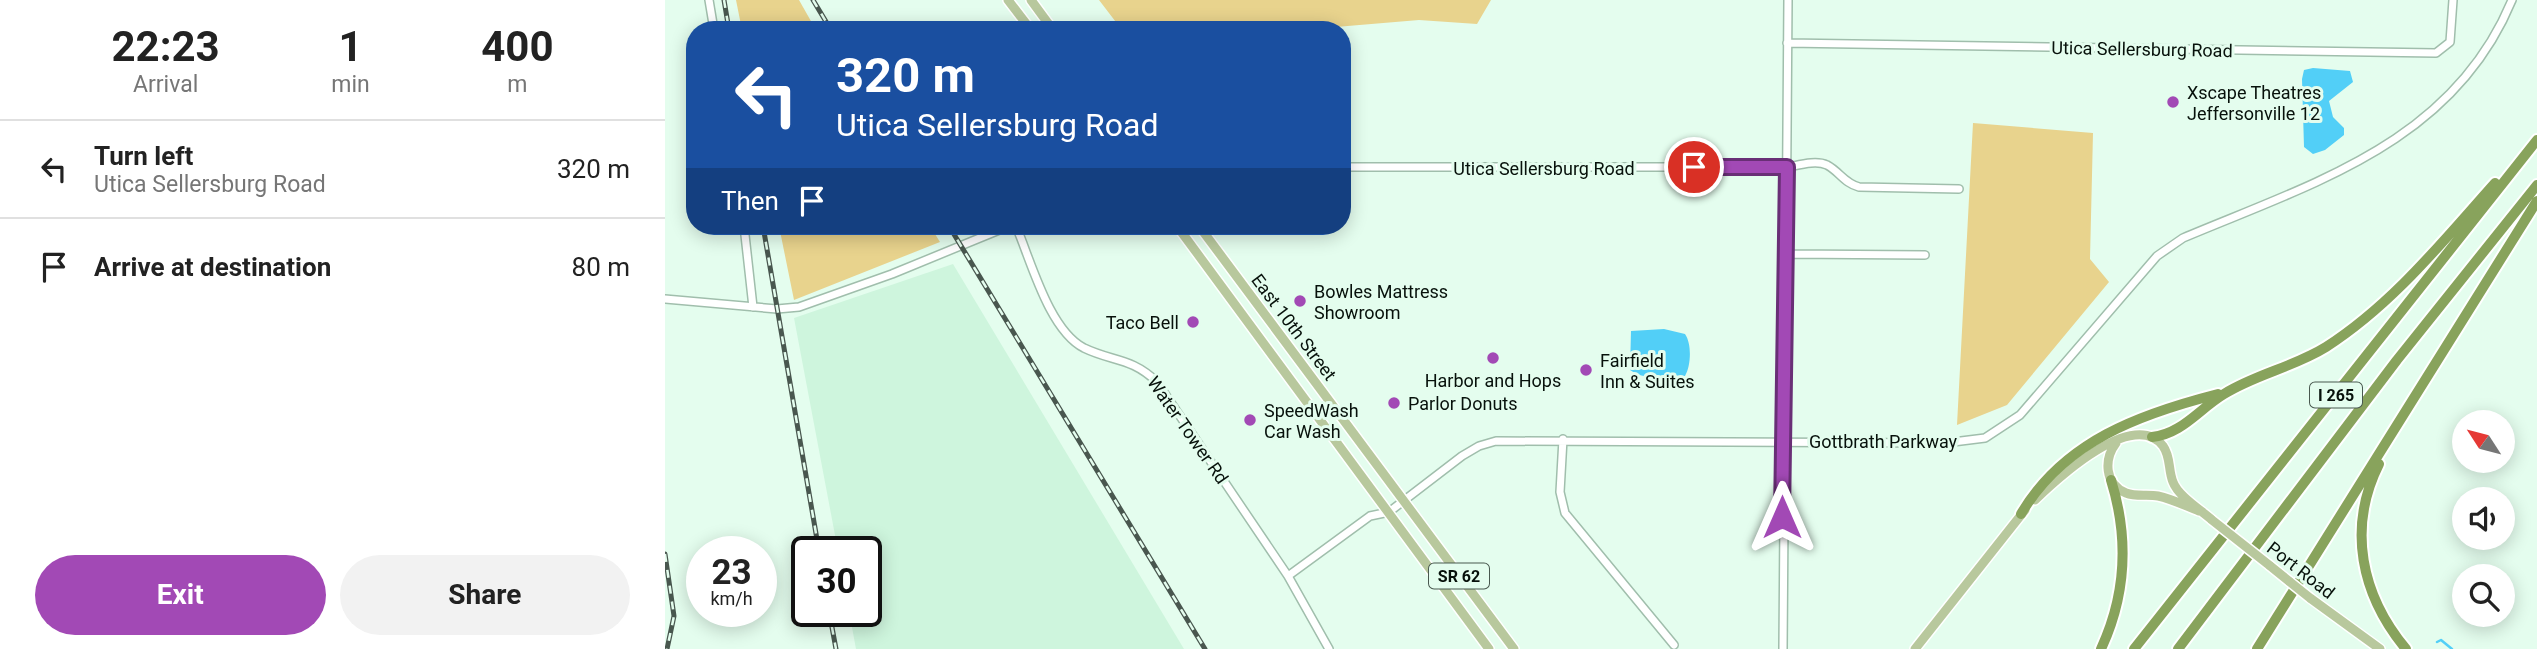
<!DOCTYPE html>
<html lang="en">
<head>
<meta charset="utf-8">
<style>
  body { margin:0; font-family:Roboto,sans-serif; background:#f2f2f2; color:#222; height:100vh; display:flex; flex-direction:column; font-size:26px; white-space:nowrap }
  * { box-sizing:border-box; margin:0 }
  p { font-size:23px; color:#767676 }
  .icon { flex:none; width:38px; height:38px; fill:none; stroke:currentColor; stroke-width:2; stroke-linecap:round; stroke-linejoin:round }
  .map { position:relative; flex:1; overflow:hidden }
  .panel { display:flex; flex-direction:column; background:#fff; width:665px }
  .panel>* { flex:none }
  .hud { position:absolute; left:21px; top:21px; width:665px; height:214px; border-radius:28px; box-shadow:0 4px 18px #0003; background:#1a4fa0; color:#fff; overflow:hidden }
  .needle { width:46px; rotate:306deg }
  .controls { position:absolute; left:1787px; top:410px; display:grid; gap:14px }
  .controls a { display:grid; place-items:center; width:63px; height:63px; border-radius:50%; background:#fff; box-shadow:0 4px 18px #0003; font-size:35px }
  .speed { position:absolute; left:21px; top:536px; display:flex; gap:14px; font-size:35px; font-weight:700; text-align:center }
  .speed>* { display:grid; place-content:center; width:91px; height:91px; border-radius:50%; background:#fff; box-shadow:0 4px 18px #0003; line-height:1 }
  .speed small { font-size:18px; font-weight:400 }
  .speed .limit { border:4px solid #111; border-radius:10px; background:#fff; color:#111 }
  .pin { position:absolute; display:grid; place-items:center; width:60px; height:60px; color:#fff; margin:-30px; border:4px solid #fff; border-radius:50%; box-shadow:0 2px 7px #0007 }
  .me { position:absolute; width:77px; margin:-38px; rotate:0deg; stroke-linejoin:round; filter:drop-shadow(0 0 5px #0008) }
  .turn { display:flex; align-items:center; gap:24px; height:147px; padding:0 35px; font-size:32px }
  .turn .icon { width:91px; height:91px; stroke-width:2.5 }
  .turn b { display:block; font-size:49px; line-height:60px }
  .then { display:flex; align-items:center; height:66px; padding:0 35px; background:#0003; gap:14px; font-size:26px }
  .eta { display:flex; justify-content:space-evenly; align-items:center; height:119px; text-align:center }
  .eta b { font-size:42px; font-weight:700; line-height:49px }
  .cta { display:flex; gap:14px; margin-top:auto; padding:14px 35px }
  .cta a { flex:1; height:80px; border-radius:42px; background:#a249b5; color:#fff; font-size:28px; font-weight:700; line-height:80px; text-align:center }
  .cta a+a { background:#f2f2f2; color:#222 }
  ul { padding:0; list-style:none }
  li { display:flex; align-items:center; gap:21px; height:98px; padding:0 35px; border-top:2px solid #e0e0e0 }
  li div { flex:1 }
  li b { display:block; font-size:26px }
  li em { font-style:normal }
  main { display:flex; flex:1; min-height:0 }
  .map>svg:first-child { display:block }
  .built { fill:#cef5dd }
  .green { fill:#e8d38d }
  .water { fill:#52cff7 }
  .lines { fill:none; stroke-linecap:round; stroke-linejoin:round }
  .stream { stroke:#52cff7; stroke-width:2.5 }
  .minor-casing { stroke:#a0beac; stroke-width:10 }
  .major-casing { stroke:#fff; stroke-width:12 }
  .highway-casing { stroke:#fff; stroke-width:14 }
  .minor { stroke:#fff; stroke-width:7 }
  .major { stroke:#b8c89d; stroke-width:9 }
  .highway { stroke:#88a35c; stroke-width:10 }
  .rail-casing { stroke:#49574f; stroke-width:5 }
  .rail { stroke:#e4fdee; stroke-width:2.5; stroke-dasharray:8; stroke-linecap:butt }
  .major-bridge-casing { stroke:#fff; stroke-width:12; stroke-linecap:butt }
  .major-bridge { stroke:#b8c89d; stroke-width:9 }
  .route-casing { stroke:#692f76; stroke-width:18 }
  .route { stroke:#a249b5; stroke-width:12 }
  .poi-dot { fill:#a249b5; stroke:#e4fdee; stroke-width:2.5 }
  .labels { text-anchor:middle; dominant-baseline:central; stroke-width:6; stroke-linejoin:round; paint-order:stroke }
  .shield { fill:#e4fdee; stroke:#49584f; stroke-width:2 }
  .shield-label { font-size:16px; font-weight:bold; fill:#07110b }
  .street-label { font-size:18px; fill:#07110b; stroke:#e4fdee }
  .poi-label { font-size:18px; fill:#07110b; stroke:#e4fdee; text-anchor:start }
</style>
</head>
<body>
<main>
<section class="panel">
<div class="eta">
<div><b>22:23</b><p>Arrival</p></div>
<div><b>1</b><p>min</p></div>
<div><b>400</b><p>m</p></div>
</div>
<ul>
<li><svg class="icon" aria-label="left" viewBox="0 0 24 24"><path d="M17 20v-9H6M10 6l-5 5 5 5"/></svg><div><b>Turn left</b><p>Utica Sellersburg Road</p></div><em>320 m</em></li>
<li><svg class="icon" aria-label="arrive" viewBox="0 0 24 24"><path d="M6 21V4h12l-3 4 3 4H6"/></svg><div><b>Arrive at destination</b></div><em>80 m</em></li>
</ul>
<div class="cta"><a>Exit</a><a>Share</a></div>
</section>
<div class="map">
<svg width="1872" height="649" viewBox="0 0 1872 649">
  <rect width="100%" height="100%" fill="#e4fdee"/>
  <path class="built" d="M288 264 519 649H191L184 611H201V551H173L129 318Z"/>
  <path class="green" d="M71 0H134L151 30H77Z
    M434 0H826L812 24 754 20 635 30H457Z
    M1308 123 1428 133 1425 259 1444 282 1342 405 1292 425Z
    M114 226H265L275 242 129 300Z"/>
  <path class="water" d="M1648 68 1685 71 1688 82 1664 101 1668 117 1679 128V135L1660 150 1648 154 1639 147 1637 79 1639 70Z
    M999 329 1020 334C1027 344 1026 366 1020 376 1004 379 978 380 965 370L966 331Z"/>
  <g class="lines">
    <path class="stream" d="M1772 642 1776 640 1787 649"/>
    <defs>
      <path id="minor" d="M44 0 49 30
        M1122 43 1771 53 1785 42 1788 0
        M677 167H1123C1134 165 1151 160 1162 165 1175 172 1179 183 1194 187L1294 189
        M79 226 88 307
        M351 226C366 261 384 330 419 348 448 362 466 357 492 382L623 576 664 649
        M1122 254 1260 255
        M0 299 112 309 134 307 227 274 344 226
        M898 439 895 492 900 513 1009 645
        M623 576 705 516 724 512 797 456 814 446 831 441 1280 443 1320 438 1355 415 1492 256 1518 238C1648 183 1788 143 1847 0
        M1118 649 1123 0"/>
      <path id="major" d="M343 0 366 30
        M366 0 388 30
        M512 226 824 649
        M534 226 849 649
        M1451 443C1439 459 1439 484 1461 493 1471 497 1483 494 1493 496 1507 499 1521 506 1534 511
        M1370 500C1393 478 1468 408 1498 446 1506 457 1503 470 1508 482 1513 496 1536 510 1547 520
        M1604 565 1625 582
        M1645 598 1715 649
        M1250 649 1360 510"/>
      <path id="highway" d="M1487 437C1517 434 1534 409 1559 394 1591 374 1629 367 1661 347 1728 304 1778 241 1830 183
        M1714 464C1682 528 1696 595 1741 649
        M1356 514C1399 441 1475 414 1553 394
        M1436 649C1462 593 1464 538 1446 480
        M1469 649 1872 140
        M1513 649 1732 360 1872 185
        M1592 649 1872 201"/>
    </defs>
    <use href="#minor" class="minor-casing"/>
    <use href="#major" class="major-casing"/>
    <use href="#highway" class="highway-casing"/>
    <use href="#minor" class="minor"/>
    <use href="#major" class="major"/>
    <use href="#highway" class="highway"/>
    <defs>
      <path id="rail" d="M59 0 64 30
        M148 0 166 30
        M98 226 154 551
        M284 226 540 649
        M0 554 9 616 2 649
        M164 611 171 649"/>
    </defs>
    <use href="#rail" class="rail-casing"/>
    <use href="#rail" class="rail"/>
    <defs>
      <path id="major-bridge" d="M1547 520 1604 565
        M1625 582 1645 598"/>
    </defs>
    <use href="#major-bridge" class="major-bridge-casing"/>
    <use href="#major-bridge" class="major-bridge"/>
  </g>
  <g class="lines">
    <defs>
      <path id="route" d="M1029 167H1122L1117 517"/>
    </defs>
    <use href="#route" class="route-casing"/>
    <use href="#route" class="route"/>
  </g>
  <g class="poi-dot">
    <circle cx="1508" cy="102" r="7"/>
    <circle cx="635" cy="301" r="7"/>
    <circle cx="528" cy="322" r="7"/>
    <circle cx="828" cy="358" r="7"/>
    <circle cx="921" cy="370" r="7"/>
    <circle cx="729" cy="403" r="7"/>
    <circle cx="585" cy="420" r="7"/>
  </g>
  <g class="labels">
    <g class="shield">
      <rect x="1645" y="382.5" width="52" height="25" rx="5"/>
      <rect x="764" y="563.5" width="60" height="25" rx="5"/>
    </g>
    <g class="shield-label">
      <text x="1671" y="395">I 265</text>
      <text x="794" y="576">SR 62</text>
    </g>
    <g class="street-label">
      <text transform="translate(1477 49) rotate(1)">Utica Sellersburg Road</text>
      <text x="879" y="168">Utica Sellersburg Road</text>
      <text transform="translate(629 327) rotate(53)">East 10th Street</text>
      <text transform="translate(523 430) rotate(55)">Water Tower Rd</text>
      <text x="1218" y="441">Gottbrath Parkway</text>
      <text transform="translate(1636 570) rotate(38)">Port Road</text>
    </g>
    <g class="poi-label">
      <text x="1522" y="92">Xscape Theatres<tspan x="1522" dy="21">Jeffersonville 12</tspan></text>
      <text x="649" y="291">Bowles Mattress<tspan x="649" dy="21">Showroom</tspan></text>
      <text x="514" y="322" text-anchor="end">Taco Bell</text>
      <text x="935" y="360">Fairfield<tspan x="935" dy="21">Inn &amp; Suites</tspan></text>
      <text x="828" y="380" text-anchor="middle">Harbor and Hops</text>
      <text x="743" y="403">Parlor Donuts</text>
      <text x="599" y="410">SpeedWash<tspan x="599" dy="21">Car Wash</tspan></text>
    </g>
  </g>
</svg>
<div class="controls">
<a><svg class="needle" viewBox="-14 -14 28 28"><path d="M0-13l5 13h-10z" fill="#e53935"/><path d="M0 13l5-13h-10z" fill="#767676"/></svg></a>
<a><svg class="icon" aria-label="sound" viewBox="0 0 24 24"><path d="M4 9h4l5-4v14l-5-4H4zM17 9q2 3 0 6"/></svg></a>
<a><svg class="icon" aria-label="search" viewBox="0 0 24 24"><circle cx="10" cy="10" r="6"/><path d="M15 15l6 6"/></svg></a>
</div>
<div class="speed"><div>23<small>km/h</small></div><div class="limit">30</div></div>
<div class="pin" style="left:1029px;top:167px;background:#d93025"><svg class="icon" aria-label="arrive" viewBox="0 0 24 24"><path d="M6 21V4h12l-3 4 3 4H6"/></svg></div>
<svg class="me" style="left:1117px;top:517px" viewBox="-20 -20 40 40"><path d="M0-17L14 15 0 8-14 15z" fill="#a249b5" stroke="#fff" stroke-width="4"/></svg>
<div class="hud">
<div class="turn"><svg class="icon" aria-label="left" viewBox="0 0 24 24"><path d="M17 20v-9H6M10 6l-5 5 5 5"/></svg><div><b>320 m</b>Utica Sellersburg Road</div></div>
<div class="then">Then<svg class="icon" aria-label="arrive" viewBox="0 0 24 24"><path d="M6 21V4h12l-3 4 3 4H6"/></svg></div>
</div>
</div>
</main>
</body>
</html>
